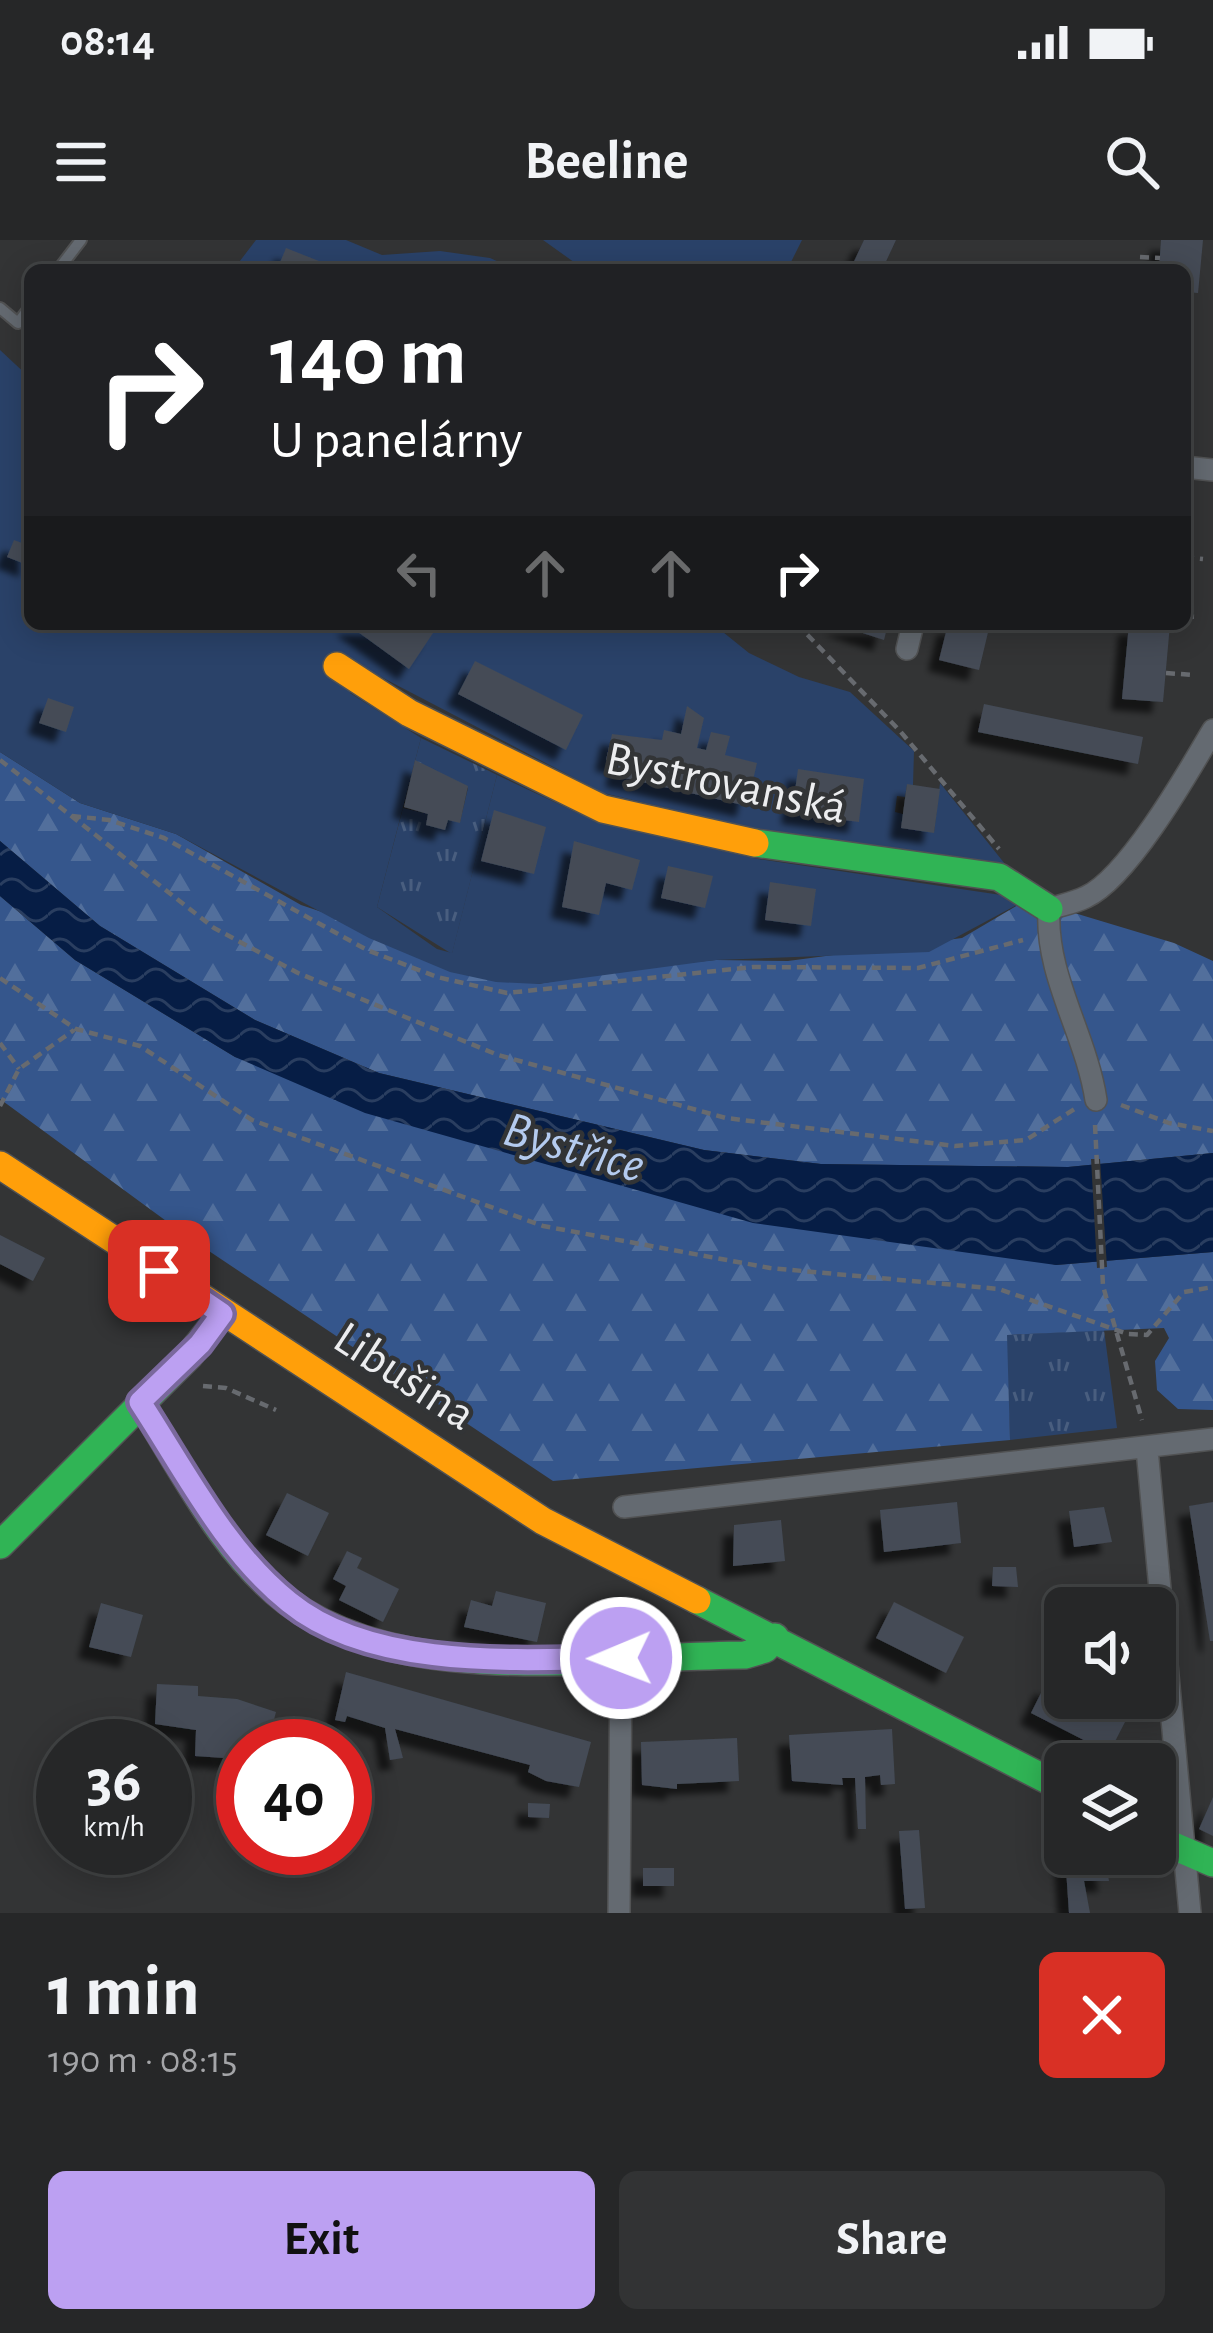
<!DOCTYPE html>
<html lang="en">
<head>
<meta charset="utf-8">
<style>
  body { margin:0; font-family:"Alegreya Sans",sans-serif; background:#323334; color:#f1f3f6; height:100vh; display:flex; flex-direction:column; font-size:45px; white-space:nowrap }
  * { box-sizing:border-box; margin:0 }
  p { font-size:39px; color:#a4a5a8 }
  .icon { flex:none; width:66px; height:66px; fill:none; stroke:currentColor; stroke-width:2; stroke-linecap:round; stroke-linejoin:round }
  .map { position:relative; height:1673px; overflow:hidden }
  .side { display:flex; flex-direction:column; background:#262728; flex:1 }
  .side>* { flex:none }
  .top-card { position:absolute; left:24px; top:24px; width:1167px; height:366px; border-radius:18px; box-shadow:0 6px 30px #0003,0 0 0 3px #424445; background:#202124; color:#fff; overflow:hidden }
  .controls { position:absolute; left:1044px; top:1347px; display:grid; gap:24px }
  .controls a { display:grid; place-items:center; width:132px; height:132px; border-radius:18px; background:#262728; box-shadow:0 6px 30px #0003,0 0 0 3px #424445; font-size:60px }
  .speed { position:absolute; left:36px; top:1479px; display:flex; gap:24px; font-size:60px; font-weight:700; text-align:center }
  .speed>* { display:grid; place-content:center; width:156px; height:156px; border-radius:50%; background:#262728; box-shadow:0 6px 30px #0003,0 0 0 3px #424445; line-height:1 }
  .speed small { font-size:30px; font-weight:400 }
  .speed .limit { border:18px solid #d22; background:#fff; color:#111 }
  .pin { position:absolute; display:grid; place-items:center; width:102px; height:102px; color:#fff; margin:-51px; border-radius:24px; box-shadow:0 6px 18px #0006 }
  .me { position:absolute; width:132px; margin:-66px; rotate:269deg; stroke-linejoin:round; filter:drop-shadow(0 0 9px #0008) }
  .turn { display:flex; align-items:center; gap:42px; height:252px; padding:0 48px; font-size:54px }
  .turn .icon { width:156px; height:156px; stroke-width:2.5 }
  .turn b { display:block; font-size:84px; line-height:102px }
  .lanes { display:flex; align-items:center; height:114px; padding:0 48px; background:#0003; justify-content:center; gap:60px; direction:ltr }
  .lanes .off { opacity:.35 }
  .round { display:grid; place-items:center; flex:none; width:126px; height:126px; border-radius:18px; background:#323334 }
  .summary { display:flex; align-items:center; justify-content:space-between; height:204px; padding:0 48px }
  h1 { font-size:72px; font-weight:600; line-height:90px }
  .button { display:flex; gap:24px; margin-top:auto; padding:24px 48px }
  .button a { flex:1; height:138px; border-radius:18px; background:#bca0f2; color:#111; font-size:48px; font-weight:600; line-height:138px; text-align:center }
  .button a+a { background:#323334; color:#f1f3f6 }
  .status { display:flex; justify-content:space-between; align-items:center; height:84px; padding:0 60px; background:#262728; direction:ltr }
  .status svg { height:33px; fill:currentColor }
  header { display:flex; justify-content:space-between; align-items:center; height:156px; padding:0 48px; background:#262728; font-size:54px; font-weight:600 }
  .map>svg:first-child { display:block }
  .grass { fill:url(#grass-tufts) }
  .forest { fill:url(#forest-firs) }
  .garden { fill:#2a4269 }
  .water { fill:url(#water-waves) }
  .pier { fill:#333435 }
  .building { fill:#444b57; filter:url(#shadow) }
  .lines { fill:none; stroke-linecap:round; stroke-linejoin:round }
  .lane-casing { stroke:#515253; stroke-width:14 }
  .street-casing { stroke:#515253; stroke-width:24 }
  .fast-casing { stroke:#515253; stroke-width:30 }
  .slow-casing { stroke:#515253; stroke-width:30 }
  .path { stroke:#676a6f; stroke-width:4.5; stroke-dasharray:9 6; stroke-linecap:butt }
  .lane { stroke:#646a71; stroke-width:10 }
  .street { stroke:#646a71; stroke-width:21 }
  .fast { stroke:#30b455; stroke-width:27 }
  .slow { stroke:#ff9f0a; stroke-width:27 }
  .route-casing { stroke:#7a689d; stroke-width:30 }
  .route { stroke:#bca0f2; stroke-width:21 }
  .labels { text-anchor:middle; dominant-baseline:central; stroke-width:9; stroke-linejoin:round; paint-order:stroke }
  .street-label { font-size:48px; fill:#ecedef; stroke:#323436 }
  .water-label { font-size:51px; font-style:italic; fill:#b4cbef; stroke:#323436 }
</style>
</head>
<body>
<div class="status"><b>08:14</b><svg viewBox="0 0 49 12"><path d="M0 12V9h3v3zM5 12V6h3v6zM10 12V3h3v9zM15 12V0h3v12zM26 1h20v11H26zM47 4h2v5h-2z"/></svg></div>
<header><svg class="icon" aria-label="menu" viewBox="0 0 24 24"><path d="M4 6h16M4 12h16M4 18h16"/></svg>Beeline<svg class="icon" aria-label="search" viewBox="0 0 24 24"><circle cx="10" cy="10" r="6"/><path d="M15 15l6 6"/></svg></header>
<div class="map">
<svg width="1213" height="1673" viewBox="0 0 1213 1673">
  <defs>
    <pattern id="grass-tufts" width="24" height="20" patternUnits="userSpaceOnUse" patternTransform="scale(3)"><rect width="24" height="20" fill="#2a4269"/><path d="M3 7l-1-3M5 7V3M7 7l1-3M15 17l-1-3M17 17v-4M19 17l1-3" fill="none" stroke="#495e7f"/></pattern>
    <pattern id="forest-firs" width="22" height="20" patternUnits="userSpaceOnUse" patternTransform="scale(3)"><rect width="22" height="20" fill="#35568c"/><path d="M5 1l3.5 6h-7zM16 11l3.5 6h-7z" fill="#526f9c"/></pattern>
    <pattern id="water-waves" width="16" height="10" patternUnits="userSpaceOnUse" patternTransform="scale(3)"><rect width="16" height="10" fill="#061d45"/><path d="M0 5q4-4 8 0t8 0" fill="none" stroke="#2a3e60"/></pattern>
    <filter id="shadow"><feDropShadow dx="-11" dy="11" stdDeviation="3" flood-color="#0009"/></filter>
  </defs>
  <rect width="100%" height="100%" fill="#333435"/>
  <path class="grass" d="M421 498 497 535 452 714 377 667 403 568 428 574 426 585 444 589 448 580 460 582 468 548 415 521Z
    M1104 1090 1117 1188 1010 1200 1006 1095Z"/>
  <path class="forest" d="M0 512 80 563 176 594 301 665 538 744 626 729 716 720 788 721 962 698 1028 659 1174 703 1213 721V913L1068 927 821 924 704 910 379 833 255 780 100 686 0 601Z
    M0 656 75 720 235 817 1056 1025 1213 1012V1170L1178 1169 1157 1150 1155 1121 1169 1098 1164 1088 1007 1095 1010 1200 553 1241 188 997 0 859Z"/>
  <path class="garden" d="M256 0H346L382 15 440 11 490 18 517 30H233Z
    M543 0H802L787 30H585Z
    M0 110 30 138V384H713L749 413 799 437 850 452 914 511 913 545H907L905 557 897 556 895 572 903 574 901 588 934 592 940 543 1005 624 763 591 603 553 364 428 350 453 421 498 377 667 437 709 452 713 497 535 597 582 758 619 1028 659 929 712 716 720 538 744 496 742 450 732 369 698 176 594 80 563 0 512Z"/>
  <path class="water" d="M0 601 100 686 255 780 379 833 704 910 821 924 1068 927 1213 913V1012L1056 1025 753 983 365 873 235 817 75 720 0 656Z"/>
  <path class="pier" d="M1091 919H1100L1107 1027 1097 1028Z"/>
  <path class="building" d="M864 0H896L882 30H850Z
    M1161 0H1203L1198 53 1185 52V30H1159Z
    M286 8 324 23 321 30H277Z
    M14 300 30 306V326L7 317Z
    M347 384H420L433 393 409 429Z
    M835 384H888L884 400Z
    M948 384H990L979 430 939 420Z
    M1129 384H1170L1163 462 1122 459Z
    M475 421 583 475 566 510 458 454Z
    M48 458 74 467 66 492 39 483Z
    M984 464 1143 497 1138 524 978 492Z
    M687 466 704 478 697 508 706 510 711 492 730 496 725 515 757 523 747 566 616 536 619 523 606 520 612 494 662 500 664 490 681 494Z
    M415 520 468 546 460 583 448 580 445 590 426 585 428 574 404 567Z
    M798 529 864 539 859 582 792 573Z
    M907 544 940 549 934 593 901 588Z
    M494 570 546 587 534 634 481 621Z
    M574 601 640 620 632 650 606 643 599 675 562 667Z
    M668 626 713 636 705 668 661 658Z
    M770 642 816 649 811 686 765 680Z
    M0 995 45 1018 33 1041 0 1024Z
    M287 1253 329 1273 308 1316 266 1295Z
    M957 1262 961 1303 884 1312 880 1270Z
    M1213 1262V1401H1210L1189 1266Z
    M1104 1267 1112 1302 1074 1307 1069 1271Z
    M781 1280 785 1321 733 1326 734 1285Z
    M347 1311 362 1318 357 1328 399 1349 383 1382 339 1360 346 1346 333 1339Z
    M993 1327H1016L1018 1347 992 1346Z
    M1112 1344 1114 1368H1071L1077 1348Z
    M496 1351 546 1363 537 1402 464 1387 471 1360 492 1366Z
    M894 1362 964 1397 946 1433 876 1398Z
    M101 1363 143 1375 131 1417 89 1407Z
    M346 1432 591 1502 579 1547 546 1541 528 1532 530 1525 395 1489 403 1518 390 1520 385 1488 347 1476 345 1482 335 1480Z
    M1046 1443 1065 1451V1458H1079L1125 1482 1109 1513 1031 1473Z
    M157 1444 198 1446V1456L237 1459 276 1472 267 1506H243V1527L239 1519 195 1516 196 1490 155 1484Z
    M892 1489 895 1544 881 1545 880 1535 865 1537 866 1589H858L855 1538H842L843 1545 792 1541 789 1495Z
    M737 1498 739 1541 677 1544V1549L642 1545 641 1502Z
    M289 1500 325 1501 324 1506H289Z
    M1213 1557V1596L1199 1589Z
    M528 1563 550 1564 549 1578 528 1577Z
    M919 1590 925 1668 905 1669 899 1591Z
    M1065 1614H1104L1109 1641H1084L1090 1673H1069Z
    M643 1628H674V1646H643Z"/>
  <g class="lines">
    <defs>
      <path id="lane" d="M58 30 81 0
        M0 68 18 83 30 67"/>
      <path id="street" d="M1185 227 1213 230
        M907 409 913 384
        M1096 860C1086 794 1045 736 1049 669 1061 665 1074 663 1086 657 1128 638 1189 531 1213 490
        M1147 1209 1190 1673
        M624 1267 1213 1199
        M619 1673 621 1418"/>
      <path id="fast" d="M755 603 999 637 1049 669
        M140 1162C183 1229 222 1312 287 1361 405 1449 606 1416 745 1415L765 1409 775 1397
        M0 1305 189 1116 222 1074
        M697 1360 1065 1549
        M1155 1598 1213 1623"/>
      <path id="slow" d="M337 426 409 473 603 569 755 603
        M0 925 543 1281 697 1360"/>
    </defs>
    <use href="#lane" class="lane-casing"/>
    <use href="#street" class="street-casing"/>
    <use href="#fast" class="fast-casing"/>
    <use href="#slow" class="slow-casing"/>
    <path class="path" d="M1140 17 1160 18
      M1185 317 1203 319
      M1185 376 1198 377
      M797 384 900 491 999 609
      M1166 433 1193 435
      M0 520 214 688 298 733 498 815 726 878 955 906 1026 900 1076 868
      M72 576 109 580 164 598 367 710 437 737 507 753 753 727 918 728 1023 700
      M0 738 76 789 140 806 252 880 543 986 770 1028 999 1049 1128 1094 1147 1095 1184 1052 1213 1047
      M0 803 19 829
      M1121 865 1169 883 1213 891
      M0 866 19 829 74 790
      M1095 885 1103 1046 1142 1180
      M203 1146 226 1148 276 1170"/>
    <use href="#lane" class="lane"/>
    <use href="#street" class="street"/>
    <use href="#fast" class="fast"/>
    <use href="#slow" class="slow"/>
  </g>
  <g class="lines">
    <defs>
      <path id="route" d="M159 1031 222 1074 200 1104 140 1162C184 1229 225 1311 289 1362 372 1430 520 1420 621 1418"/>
    </defs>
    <use href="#route" class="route-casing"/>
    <use href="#route" class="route"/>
  </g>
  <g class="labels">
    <g class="street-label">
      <text transform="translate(726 544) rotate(12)">Bystrovanská</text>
      <text transform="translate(404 1137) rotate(33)">Libušina</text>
    </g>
    <g class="water-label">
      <text transform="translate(574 908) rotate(16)">Bystřice</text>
    </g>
  </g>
</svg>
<div class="controls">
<a><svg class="icon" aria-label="sound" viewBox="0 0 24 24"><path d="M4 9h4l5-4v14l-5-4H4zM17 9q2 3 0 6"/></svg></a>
<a><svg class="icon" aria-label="layers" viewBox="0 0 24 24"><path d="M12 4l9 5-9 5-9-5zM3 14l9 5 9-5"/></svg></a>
</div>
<div class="speed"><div>36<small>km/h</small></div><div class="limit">40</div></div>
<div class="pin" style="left:159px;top:1031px;background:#d93025"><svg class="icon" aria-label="arrive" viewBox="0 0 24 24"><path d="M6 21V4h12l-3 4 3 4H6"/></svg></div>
<svg class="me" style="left:621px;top:1418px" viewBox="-20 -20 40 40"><circle r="17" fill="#bca0f2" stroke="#fff" stroke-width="3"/><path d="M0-11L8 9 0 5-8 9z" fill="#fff"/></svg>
<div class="top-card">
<div class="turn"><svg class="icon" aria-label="right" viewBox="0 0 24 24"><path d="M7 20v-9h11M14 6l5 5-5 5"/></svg><div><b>140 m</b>U panelárny</div></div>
<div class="lanes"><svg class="icon off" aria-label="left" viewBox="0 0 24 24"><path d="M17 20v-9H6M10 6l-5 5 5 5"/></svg><svg class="icon off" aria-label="ahead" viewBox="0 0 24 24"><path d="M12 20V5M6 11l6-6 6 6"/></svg><svg class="icon off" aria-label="ahead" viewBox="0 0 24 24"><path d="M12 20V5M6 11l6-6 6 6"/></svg><svg class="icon" aria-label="right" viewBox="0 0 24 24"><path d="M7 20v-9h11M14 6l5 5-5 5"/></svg></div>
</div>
</div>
<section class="side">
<div class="summary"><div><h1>1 min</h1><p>190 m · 08:15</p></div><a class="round" style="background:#d93025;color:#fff"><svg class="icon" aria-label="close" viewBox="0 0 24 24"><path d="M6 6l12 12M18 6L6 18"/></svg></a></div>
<div class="button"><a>Exit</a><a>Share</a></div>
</section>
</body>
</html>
